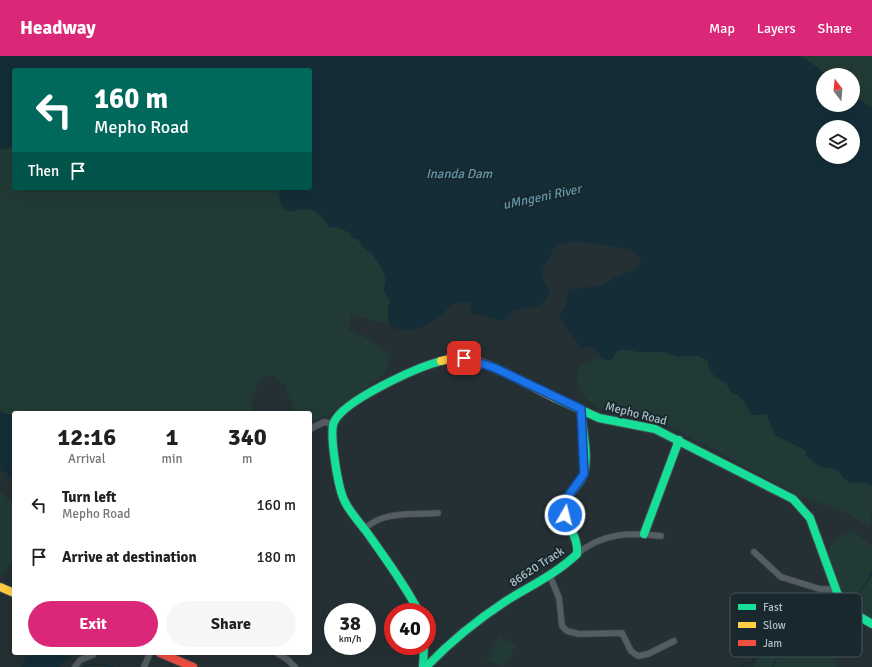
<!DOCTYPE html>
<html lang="en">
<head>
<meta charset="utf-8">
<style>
  body { margin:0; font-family:Signika,sans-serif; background:#f6f6f6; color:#202124; height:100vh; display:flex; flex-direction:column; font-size:15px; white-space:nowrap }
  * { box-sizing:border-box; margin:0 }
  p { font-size:13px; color:#757577 }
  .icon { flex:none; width:22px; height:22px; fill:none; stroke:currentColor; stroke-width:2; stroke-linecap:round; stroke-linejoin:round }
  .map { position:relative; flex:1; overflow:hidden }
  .details { position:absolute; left:12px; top:355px; width:300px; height:244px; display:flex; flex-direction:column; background:#fff; border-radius:4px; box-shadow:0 4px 16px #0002 }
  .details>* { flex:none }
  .banner { position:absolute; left:12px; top:12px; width:300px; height:122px; border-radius:4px; box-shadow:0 4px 16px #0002; background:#00695c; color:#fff; overflow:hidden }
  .needle { width:26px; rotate:344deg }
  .tools { position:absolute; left:816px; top:12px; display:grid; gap:8px }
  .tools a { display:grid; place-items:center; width:44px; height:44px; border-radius:50%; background:#fff; box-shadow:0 4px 16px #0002; font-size:20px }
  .speed { position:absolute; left:324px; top:547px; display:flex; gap:8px; font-size:20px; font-weight:700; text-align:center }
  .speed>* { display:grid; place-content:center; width:52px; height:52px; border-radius:50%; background:#fff; box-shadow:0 4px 16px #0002; line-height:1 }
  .speed small { font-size:10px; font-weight:400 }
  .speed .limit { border:6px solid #d22; background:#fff; color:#111 }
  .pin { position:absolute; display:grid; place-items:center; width:34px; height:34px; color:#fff; margin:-17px; border-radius:8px; box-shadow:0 2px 6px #0006 }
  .me { position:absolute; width:44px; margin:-22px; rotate:8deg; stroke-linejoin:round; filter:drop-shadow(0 0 3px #0008) }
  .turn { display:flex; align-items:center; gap:14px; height:84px; padding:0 16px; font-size:18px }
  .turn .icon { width:52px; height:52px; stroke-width:2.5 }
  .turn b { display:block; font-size:28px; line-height:34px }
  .then { display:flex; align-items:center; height:38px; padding:0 16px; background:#0003; gap:8px; font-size:15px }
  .eta { display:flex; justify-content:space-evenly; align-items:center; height:68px; text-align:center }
  .eta b { font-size:24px; font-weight:800; line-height:28px }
  .cta { display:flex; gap:8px; margin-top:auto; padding:8px 16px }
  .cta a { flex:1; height:46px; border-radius:24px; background:#db2777; color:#fff; font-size:16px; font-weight:800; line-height:46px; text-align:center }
  .cta a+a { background:#f6f6f6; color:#202124 }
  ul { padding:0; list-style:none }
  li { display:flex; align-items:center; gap:12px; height:52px; padding:0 16px }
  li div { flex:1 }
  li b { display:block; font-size:15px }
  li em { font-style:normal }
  header { display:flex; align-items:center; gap:24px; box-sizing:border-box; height:56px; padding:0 20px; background:#db2777; color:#fff }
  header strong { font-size:19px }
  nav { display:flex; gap:22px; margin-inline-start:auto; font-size:14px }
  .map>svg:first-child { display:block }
  .green { fill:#223a35 }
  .water { fill:#142d37; fill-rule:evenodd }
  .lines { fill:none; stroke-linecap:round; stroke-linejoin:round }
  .stream { stroke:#142d37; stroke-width:1.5 }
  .street-casing { stroke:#424c50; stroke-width:7 }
  .fast-casing { stroke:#424c50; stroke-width:10 }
  .slow-casing { stroke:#424c50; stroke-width:10 }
  .jam-casing { stroke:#424c50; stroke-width:10 }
  .street { stroke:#545e62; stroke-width:5.5 }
  .fast { stroke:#16e098; stroke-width:8 }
  .slow { stroke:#ffcf43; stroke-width:8 }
  .jam { stroke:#f24e42; stroke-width:8 }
  .route-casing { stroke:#114b97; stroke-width:10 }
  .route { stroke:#1a73e8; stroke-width:7 }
  .labels { text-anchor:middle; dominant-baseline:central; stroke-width:4; stroke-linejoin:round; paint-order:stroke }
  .street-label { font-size:12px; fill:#adbfc6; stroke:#18282e }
  .water-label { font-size:13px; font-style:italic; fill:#6397a8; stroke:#18282e }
  .key { fill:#18282e; stroke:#45555c; stroke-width:1 }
  .key-label { font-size:11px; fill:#adbfc6 }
</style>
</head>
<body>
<header>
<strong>Headway</strong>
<nav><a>Map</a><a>Layers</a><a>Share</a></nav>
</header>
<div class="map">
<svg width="872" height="611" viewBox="0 0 872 611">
  <rect width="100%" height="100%" fill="#253034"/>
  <path class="green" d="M802 0H872V52L853 39V19H827Z
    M14 90V132H279L280 145 288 156C301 154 311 149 321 161 324 164 326 168 329 171H339L349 176 373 199 383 214 386 226 384 231 390 245 388 253 389 269 351 258 348 273 372 285 390 300 385 317 332 358 310 366V357H295L285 330 272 319 261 321 251 345 255 357H14V360L0 356V94Z
    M624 293 639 296H661L679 301 687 299 700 300 708 307 711 317 725 326 732 337 738 339 747 351 765 357C769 362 769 367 772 372 779 384 795 387 806 395L807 401 830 413 838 414C840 417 843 422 846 424 854 430 865 423 872 430L871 468 867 470 851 459 806 442 796 441 793 437C764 421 735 405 707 390 690 381 672 371 654 365 635 359 612 360 595 350 578 339 566 312 592 304 598 303 601 302 607 304L615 299 617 295Z
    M0 435 11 446 14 453V503L0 520Z
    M854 475 872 491V564C867 562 862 560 858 557 842 546 826 509 830 490 836 481 843 476 854 475Z
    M831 544 838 547 842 557 843 571C826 582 833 595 837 611H753L761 600 763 592 776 580 796 571 815 560 828 545Z
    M499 580 516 589 504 611 487 605Z"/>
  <path class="water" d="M0 0H802L827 19H823V49H853V39L872 52V430C865 423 854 430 846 424 843 422 840 417 838 414L820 411 807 401 806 395C799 390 778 382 775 378 770 372 771 363 766 358L753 359 749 356 745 346 738 339 732 337 725 326 716 322 708 311V306L700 300 684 299 679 301 661 296H639L624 293 617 295 611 304H607L601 302 599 296 593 291 587 290 582 293 580 292 560 263V258L567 247 568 236 571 233 601 230 614 222 638 212 641 204 629 192C623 194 617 191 611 190 591 187 572 182 554 190L551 200 542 214 544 225 550 234 546 246 537 250 513 255C505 268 500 265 488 261 483 259 477 259 472 258L471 248 468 246C462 246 455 247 450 250 446 252 445 257 442 259 428 271 405 281 389 269L388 253 390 245 384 234 386 226 383 214 373 199 363 191 358 183H354C347 174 342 172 329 171L321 160 311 153H302L288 156C278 150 281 142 279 132H310V14H14V90L0 94ZM823 71H853V101H823Z
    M0 356 14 360V426L7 417 0 414Z
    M28 597H70L71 602 64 604 60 611H21Z"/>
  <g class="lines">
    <path class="stream" d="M847 547 857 540 869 522 872 515
      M83 611C94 606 102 608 114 611
      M739 611 753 605 759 597 768 592 803 573 824 558 836 552
      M773 611 778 597V586"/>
    <defs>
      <path id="street" d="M310 373 324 366 333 368
        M363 474C383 454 413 459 438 457
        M754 496 781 521 820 533H835
        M577 498C602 477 630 476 661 480
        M550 520 559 542 562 570 567 575 579 578 622 577 631 595 638 600 648 598 674 585
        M277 597 288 604 295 611
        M75 611 80 604 93 599
        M144 611 150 597"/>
      <path id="fast" d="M555 342 599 362 655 373 793 443 810 462 838 539 855 558 872 568
        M644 478 679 384
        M419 556C404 527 385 502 366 475 359 466 350 456 345 446 338 433 329 378 334 366 344 344 418 311 441 305
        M423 611 424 590
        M426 611C450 586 477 564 506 545 530 530 556 518 577 498 579 481 565 468 565 451 565 437 581 430 584 417 589 397 582 374 581 353"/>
      <path id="slow" d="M441 305C449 303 457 301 465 302 491 307 530 330 555 342
        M0 531 14 537"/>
      <path id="jam" d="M160 597 193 611"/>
    </defs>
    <use href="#street" class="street-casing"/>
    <use href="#fast" class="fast-casing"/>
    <use href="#slow" class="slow-casing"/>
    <use href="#jam" class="jam-casing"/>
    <use href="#street" class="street"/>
    <use href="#fast" class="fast"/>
    <use href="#slow" class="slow"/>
    <use href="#jam" class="jam"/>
  </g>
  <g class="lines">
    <defs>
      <path id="route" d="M464 302 495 312 581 353 584 418 566 443 565 459"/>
    </defs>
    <use href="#route" class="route-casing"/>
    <use href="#route" class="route"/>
  </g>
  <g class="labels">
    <g class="street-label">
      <text transform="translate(636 358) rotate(14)">Mepho Road</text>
      <text transform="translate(537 511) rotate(-33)">86620 Track</text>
    </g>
    <g class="water-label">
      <text x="459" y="118">Inanda Dam</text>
      <text transform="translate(542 141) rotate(-12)">uMngeni River</text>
    </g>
  </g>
  <rect x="730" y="537" width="132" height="64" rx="6" class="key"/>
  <rect x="738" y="548" width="18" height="6" fill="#16e098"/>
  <rect x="738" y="566" width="18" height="6" fill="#ffcf43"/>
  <rect x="738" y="584" width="18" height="6" fill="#f24e42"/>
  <g class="key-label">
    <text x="763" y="555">Fast</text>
    <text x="763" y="573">Slow</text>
    <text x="763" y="591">Jam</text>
  </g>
</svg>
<div class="tools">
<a><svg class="needle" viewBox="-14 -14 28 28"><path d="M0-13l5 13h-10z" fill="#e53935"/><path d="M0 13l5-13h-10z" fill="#757577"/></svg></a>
<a><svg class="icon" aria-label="layers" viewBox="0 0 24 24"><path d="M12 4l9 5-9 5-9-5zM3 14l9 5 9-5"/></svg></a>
</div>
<div class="speed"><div>38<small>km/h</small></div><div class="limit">40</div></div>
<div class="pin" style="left:464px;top:302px;background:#d93025"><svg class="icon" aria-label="arrive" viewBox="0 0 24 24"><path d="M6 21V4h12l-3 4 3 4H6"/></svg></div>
<svg class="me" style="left:565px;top:459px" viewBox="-20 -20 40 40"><circle r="17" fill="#1a73e8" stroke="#fff" stroke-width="3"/><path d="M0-11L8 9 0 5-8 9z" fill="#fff"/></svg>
<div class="banner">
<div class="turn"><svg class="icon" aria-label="left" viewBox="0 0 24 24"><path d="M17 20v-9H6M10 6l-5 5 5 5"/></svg><div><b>160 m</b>Mepho Road</div></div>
<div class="then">Then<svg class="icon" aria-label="arrive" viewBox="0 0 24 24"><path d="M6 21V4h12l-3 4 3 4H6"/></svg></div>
</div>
<section class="details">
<div class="eta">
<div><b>12:16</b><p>Arrival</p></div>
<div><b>1</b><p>min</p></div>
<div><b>340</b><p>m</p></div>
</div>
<ul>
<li><svg class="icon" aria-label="left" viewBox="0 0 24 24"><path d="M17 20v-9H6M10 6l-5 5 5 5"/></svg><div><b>Turn left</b><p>Mepho Road</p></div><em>160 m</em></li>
<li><svg class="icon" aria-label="arrive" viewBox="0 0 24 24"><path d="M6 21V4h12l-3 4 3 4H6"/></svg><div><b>Arrive at destination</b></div><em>180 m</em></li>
</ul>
<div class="cta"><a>Exit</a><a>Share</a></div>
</section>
</div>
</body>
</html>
